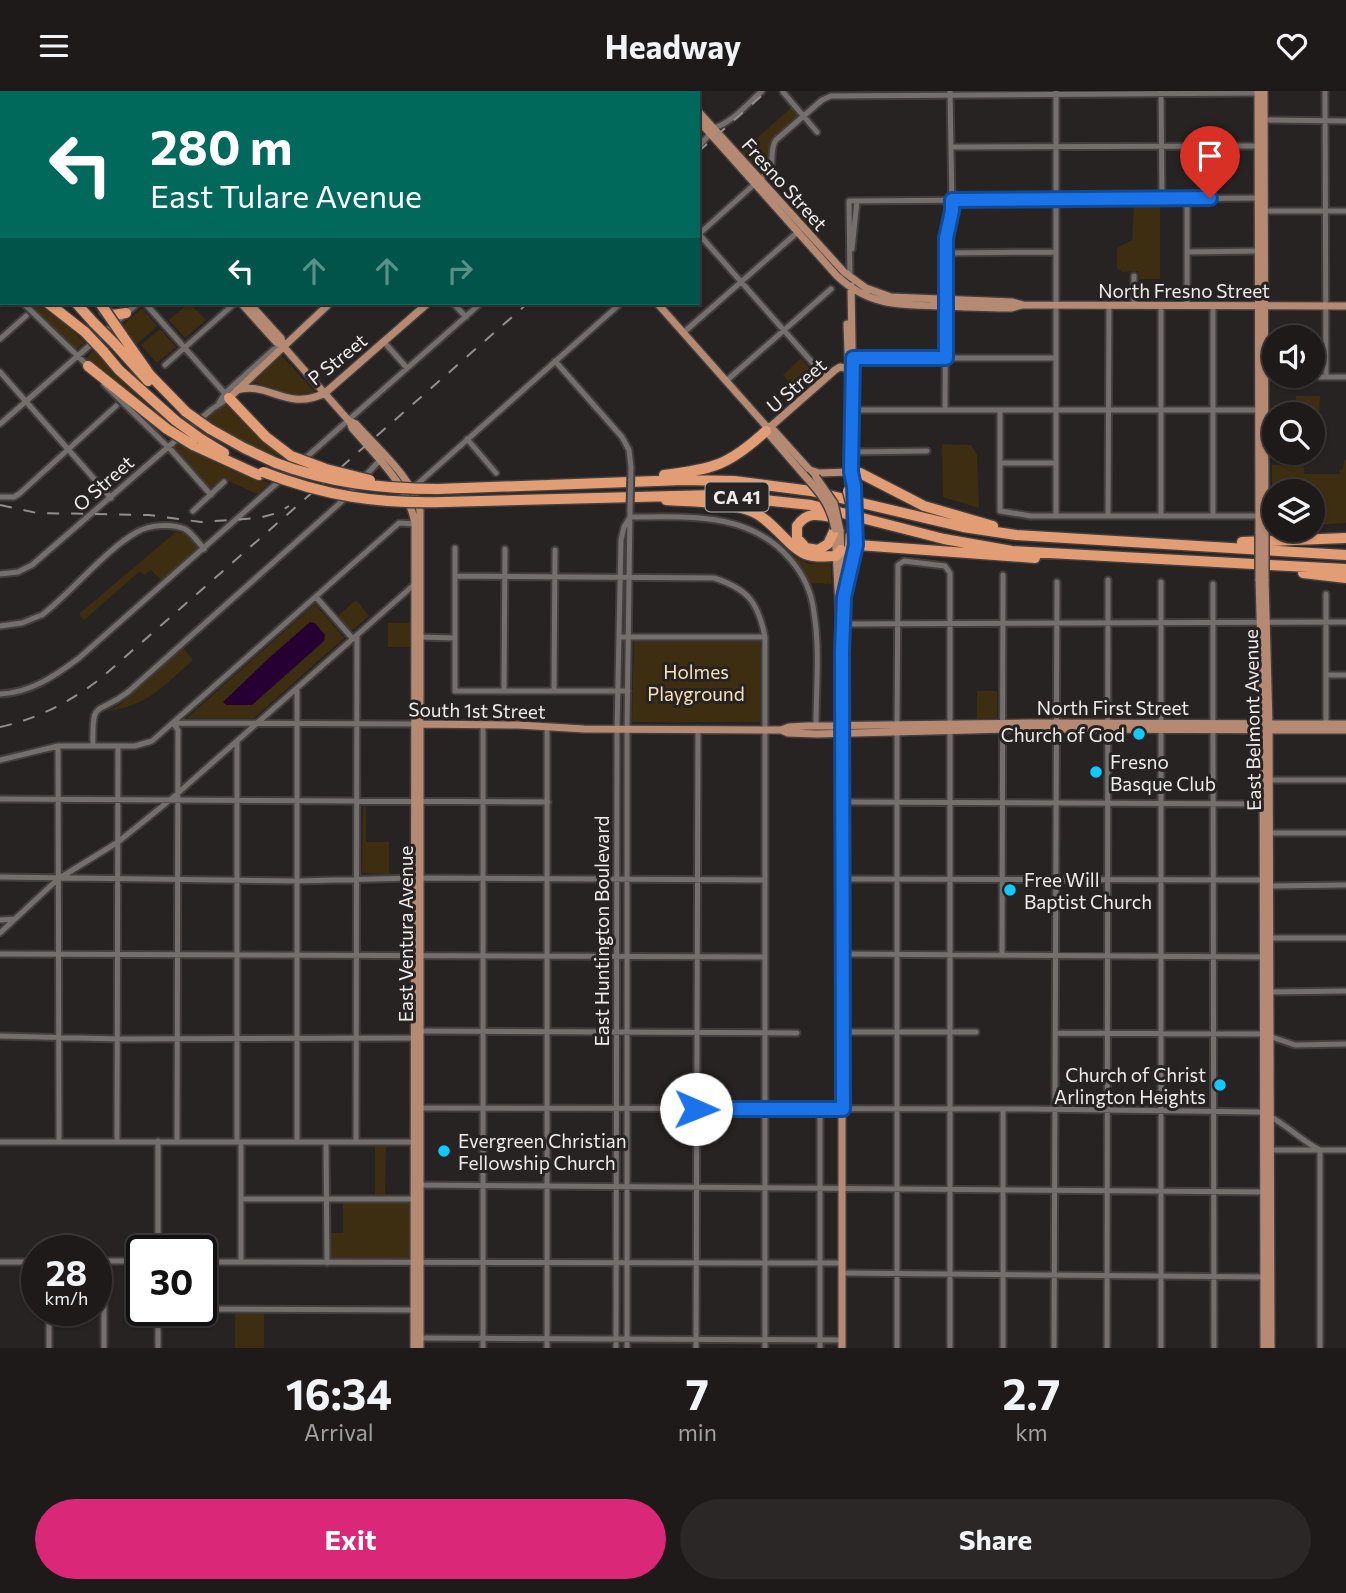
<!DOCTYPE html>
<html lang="en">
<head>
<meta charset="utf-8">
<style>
  body { margin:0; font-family:Commissioner,sans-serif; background:#2b2727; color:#f1f3f6; height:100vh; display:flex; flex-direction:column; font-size:26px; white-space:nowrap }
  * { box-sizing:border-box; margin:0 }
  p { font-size:23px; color:#a1a1a2 }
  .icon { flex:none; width:38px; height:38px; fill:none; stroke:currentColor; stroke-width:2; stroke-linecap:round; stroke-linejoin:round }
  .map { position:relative; height:1257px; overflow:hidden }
  .sheet { display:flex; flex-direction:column; background:#1e1a1a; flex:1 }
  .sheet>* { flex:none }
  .guide { position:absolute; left:0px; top:0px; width:700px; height:214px; box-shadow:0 2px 5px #0004,0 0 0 2px #3c3839; background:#00695c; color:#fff; overflow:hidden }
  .buttons { position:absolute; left:1262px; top:234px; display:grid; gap:14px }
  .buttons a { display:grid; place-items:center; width:63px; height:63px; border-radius:50%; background:#1e1a1a; box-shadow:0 2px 5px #0004,0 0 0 2px #3c3839; font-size:35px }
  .speed { position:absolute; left:21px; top:1144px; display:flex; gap:14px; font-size:35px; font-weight:700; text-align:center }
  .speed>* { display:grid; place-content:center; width:91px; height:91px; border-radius:50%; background:#1e1a1a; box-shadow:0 2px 5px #0004,0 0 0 2px #3c3839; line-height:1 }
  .speed small { font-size:18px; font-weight:400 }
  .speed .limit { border:4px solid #111; border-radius:10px; background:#fff; color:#111 }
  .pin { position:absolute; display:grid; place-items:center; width:60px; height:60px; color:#fff; margin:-72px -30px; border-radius:50% 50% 50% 0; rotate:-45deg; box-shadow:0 0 7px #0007 }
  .pin .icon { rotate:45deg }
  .me { position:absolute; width:77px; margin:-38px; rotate:91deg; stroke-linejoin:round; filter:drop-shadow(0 0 5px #0008) }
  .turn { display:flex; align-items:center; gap:24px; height:147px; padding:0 35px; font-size:32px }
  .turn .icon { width:91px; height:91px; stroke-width:2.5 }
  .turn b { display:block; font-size:49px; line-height:60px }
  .lanes { display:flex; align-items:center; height:66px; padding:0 35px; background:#0003; justify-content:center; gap:35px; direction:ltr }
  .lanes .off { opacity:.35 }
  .eta { display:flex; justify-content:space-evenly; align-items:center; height:119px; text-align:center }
  .eta b { font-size:42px; font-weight:700; line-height:49px }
  .action { display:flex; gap:14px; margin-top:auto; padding:14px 35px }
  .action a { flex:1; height:80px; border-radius:42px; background:#db2777; color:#fff; font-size:28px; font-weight:700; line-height:80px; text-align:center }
  .action a+a { background:#2b2727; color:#f1f3f6 }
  header { display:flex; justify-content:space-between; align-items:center; height:91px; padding:0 35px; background:#1e1a1a; font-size:32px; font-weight:700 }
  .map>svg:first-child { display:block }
  .green { fill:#3d2e11 }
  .water { fill:#260032 }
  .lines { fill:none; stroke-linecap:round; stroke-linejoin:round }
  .minor-casing { stroke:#423e3e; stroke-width:9 }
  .major-casing { stroke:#423e3e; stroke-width:10 }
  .highway-casing { stroke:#423e3e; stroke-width:13 }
  .minor { stroke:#746e6d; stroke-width:5 }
  .major { stroke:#b68a72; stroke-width:7 }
  .highway { stroke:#e29d75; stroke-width:10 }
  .rail { stroke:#948f8f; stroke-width:2; stroke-dasharray:12 12; stroke-linecap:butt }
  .minor-bridge-casing { stroke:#423e3e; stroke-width:9; stroke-linecap:butt }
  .major-bridge-casing { stroke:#423e3e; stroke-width:10; stroke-linecap:butt }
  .highway-bridge-casing { stroke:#423e3e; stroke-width:13; stroke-linecap:butt }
  .minor-bridge { stroke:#746e6d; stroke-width:5 }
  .major-bridge { stroke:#b68a72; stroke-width:7 }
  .highway-bridge { stroke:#e29d75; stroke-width:10 }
  .route-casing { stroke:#114b97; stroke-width:18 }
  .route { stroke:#1a73e8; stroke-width:12 }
  .poi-dot { fill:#0fcafa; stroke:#282323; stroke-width:2.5 }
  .labels { text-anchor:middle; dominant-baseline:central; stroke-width:6; stroke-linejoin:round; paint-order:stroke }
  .shield { fill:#282323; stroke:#b5b0b0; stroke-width:2 }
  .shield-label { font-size:18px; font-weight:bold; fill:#f1eded }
  .street-label { font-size:19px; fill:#f1eded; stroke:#282323 }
  .park-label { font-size:19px; fill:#f9e1b5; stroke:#282323 }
  .poi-label { font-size:19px; fill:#f1eded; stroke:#282323; text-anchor:start }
</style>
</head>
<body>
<header><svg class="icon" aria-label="menu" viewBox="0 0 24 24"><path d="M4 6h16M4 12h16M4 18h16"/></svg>Headway<svg class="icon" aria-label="heart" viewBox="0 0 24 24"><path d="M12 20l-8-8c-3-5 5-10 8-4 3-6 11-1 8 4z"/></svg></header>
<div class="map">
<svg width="1346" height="1257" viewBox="0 0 1346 1257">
  <rect width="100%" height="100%" fill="#282323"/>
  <path class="green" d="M792 16 798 24 772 49 769 57 768 71 761 81 759 80 741 61Z
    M1136 113H1160V188H1140L1138 180 1122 181 1117 177V157L1132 149 1134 116Z
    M27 212H43L85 251 75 259Z
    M189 212 206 229 185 247 169 229Z
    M142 217 157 235 136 254 121 236Z
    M160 238 176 256 157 272 141 254Z
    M93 259 147 314 172 333 169 336 89 272 87 267Z
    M281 264 316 302 293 304 254 291 253 290Z
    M801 267 817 286 799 302 783 284Z
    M1296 305H1320L1318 355H1313L1312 324H1296Z
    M227 310 289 366 287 368 256 357 205 329Z
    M181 351 224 374 269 392 257 403 222 387 209 398 175 356Z
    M942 353 971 354 977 364 979 417 943 406Z
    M1344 369H1346V432L1313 434 1312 401H1274L1272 436V374H1304V383H1340V379L1343 378Z
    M177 440 179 442H186L199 456 161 489 151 479 144 484 140 480 84 529 79 523Z
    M787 462 809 473 826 472 827 469 830 470 832 493 808 492Z
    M356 509 369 525 351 540 338 525Z
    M315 513 344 547 254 627H187Z
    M388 532H410V556H388Z
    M634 550H760V631H632Z
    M183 557 193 569C163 595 149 614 108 620L121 613Z
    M977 600H997V627L977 628Z
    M363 716H366V751H389V783L362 782Z
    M375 1055H386L385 1105H375Z
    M343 1111H410V1168H330L329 1142H343Z
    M235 1221H264V1257H235Z"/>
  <path class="water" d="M310 531 315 532 325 544 324 550 252 614H226L223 611 269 567Z"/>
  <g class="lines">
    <defs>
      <path id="minor" d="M163 0 164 2
        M266 0 267 2
        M367 0 369 2
        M1161 0 1162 108
        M1325 0 1326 286
        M783 1 817 41
        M87 2 89 0
        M280 2 282 0
        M1262 29 1346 30
        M713 37C731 33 748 12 762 0
        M0 51 2 53
        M698 56 710 43
        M952 56 1260 55
        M0 79 2 77
        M1265 120H1346
        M0 130H2
        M698 142 826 287
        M698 144 769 80C775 70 769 59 776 49L822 9 831 5 1258 2
        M852 158 857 110
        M1187 161 1259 160
        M945 162 1056 161
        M1134 185V214
        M850 187 849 110 1259 107
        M0 189 2 191
        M23 212 88 275
        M453 212 466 226
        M1161 214V425
        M1187 214V108
        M683 242 799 140
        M0 248 26 225
        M384 251 407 277
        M853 267H1056
        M555 270 622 346 629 359 631 376
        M165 274 235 212
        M0 281 111 407
        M1266 286H1346
        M726 290 831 198
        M104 293 172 360 211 404
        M219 312 225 302 274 258 283 255
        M851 319H1261
        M945 319 946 147 952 116 950 0
        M1000 319V420L1031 425H1262
        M0 333 138 212
        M467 348 496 382
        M851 361 927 360
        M1000 372H1056
        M414 396 621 212
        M0 406H14L19 403 116 315
        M193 420 224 391
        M1056 425V0
        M1108 425 1109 214
        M1213 425V215
        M630 426C687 426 749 420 790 468 803 483 812 502 814 522 820 558 816 598 816 635
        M455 457V600H628
        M0 483 18 481 32 474 212 318 229 307 145 212
        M455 485 714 487C748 498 758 511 765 546V1257
        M1161 491V1257
        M1326 503V633
        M316 506 353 548
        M42 524C72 501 105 459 137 441 149 434 172 432 185 438 192 442 198 451 204 458
        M844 533 1346 531
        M0 535 22 532 39 525
        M419 546 455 547
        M619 546H765
        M1326 584H1346
        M504 600 505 458
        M554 600 555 459
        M0 603C30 602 55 585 79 567L481 212
        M1213 633V493
        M897 635 898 474 904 470 945 475 950 482V1257
        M1213 639 1214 1257
        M897 642V1257
        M58 655 59 1051
        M93 655C92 606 96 626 128 601L340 412 380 369
        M0 669 58 655H135L152 650 399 432 415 433
        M1269 689H1346
        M0 708 548 711
        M843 711 1263 713
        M1266 742H1346
        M0 786 297 790 414 787 765 789
        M843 788 1263 789
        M1270 795 1346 794
        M0 829 15 828
        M0 842 58 788 118 751 170 709 416 492
        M1270 847H1346
        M0 863 764 866
        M843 863 1266 866
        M1002 864 1003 484
        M1270 901 1346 900
        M418 940 797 942
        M843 941H976
        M1055 942 1263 943 1295 954 1346 953
        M0 945 118 948 418 947
        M417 1017 1029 1018 1259 1021C1283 1029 1298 1048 1320 1059V1257
        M117 1050 118 655
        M0 1051H417
        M177 1051 178 639 173 632 414 633
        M237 1051V651
        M241 1051V1171
        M297 1051V597
        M326 1051 327 1172
        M356 1051 357 544
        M1270 1059H1346
        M420 1094 1267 1101
        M242 1108H414
        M158 1160V1050
        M96 1170H142
        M0 1171H37
        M201 1171 842 1172
        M842 1182 1266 1186
        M201 1218 417 1219
        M158 1220V1257
        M420 1247 842 1249
        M49 1257V1220
        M104 1257V1170
        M483 1257V634
        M547 1257V636
        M616 1257 617 638 621 449 624 436 630 426
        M627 1257V638L630 419
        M696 1257 698 638
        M820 1257V1018
        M1003 1257V1018
        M1054 1257 1057 491
        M1107 1257 1108 489"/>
      <path id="major" d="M54 0 55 2
        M62 0 64 2
        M468 0 472 1
        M681 0 682 2
        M1258 0 1259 442
        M1264 0 1265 442
        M182 2 184 0
        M375 2 377 0
        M571 2 573 0
        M666 2 668 0
        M698 20 844 181 866 197 891 206 1012 211 1023 214 1346 215
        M698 29 837 185C870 216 902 214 945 215 967 216 989 217 1011 217L1022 214
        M241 212 276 251 283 255 349 330 356 333C378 358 412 386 420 419V1257
        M249 212 281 247 283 255
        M657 212 766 335 771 336 816 386
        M847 233 850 315
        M237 299C269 290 287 321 325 302L428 212
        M229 307 330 212
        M350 331 352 337C376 365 409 395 415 433L414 1257
        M766 336V340L804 384
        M769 337 835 279 840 276 850 278
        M810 379 819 382 851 381
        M848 400 851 381 850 328 853 309 851 195
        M840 439 844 533 842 561V1257
        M835 440 841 557
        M843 478 848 463 849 445
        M1259 488 1263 629 1264 1257
        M1265 488 1269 633 1271 1257
        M845 495 855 462 856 449
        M419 633 518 634 584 638 781 639 789 636 807 635 1029 632 1346 633
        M781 639 788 642 817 643 1008 638 1346 639"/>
      <path id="highway" d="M0 148 2 150
        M0 165 2 166
        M0 182H2
        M48 212 85 241
        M76 212 94 232
        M104 220 113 224 126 222
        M122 244 150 284 186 321
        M114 252 148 290
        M103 260 119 279 176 330
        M88 275 167 338
        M229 307 266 346 291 365
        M210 338 244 357 276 372
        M201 348 224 362
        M193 354 259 384
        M851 381 860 382 924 415 993 435
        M664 384C714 378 729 374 766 340
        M438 398 683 389 734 390 811 400 963 436 1016 444 1346 464
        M666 409C694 411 727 410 753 421 774 430 790 459 808 464 817 467 827 465 836 465L841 459
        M444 411 715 404 811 414 944 448 1012 460 1346 478
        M832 426C817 423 806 421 797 435V447L806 457 818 459 828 453 835 438
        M852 442 853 451 858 454 1035 467
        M1242 451 1346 447
        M1303 482 1346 487"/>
    </defs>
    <use href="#minor" class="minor-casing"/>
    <use href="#major" class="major-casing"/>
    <use href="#highway" class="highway-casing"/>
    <use href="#minor" class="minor"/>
    <use href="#major" class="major"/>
    <use href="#highway" class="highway"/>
    <path class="rail" d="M698 61 767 0
      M0 414 37 422 149 424 201 431 259 427 277 422 289 415
      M0 636C37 628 70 611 100 588L528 212"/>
    <defs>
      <path id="minor-bridge" d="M630 419 631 376"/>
      <path id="major-bridge" d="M804 384C820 401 831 415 835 438
        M816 386 834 412 840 439
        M854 395 855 414
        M1259 442V488
        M1265 442V488"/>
      <path id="highway-bridge" d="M100 212 122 244
        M94 232 114 252
        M85 241 103 260
        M186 321 210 338
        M176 330 201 348
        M167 338 193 354
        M291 365 326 378 370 389
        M276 372C329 392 382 398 438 398
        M263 381C325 405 378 413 444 411
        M848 400 852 415V442"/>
    </defs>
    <use href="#minor-bridge" class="minor-bridge-casing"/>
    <use href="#major-bridge" class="major-bridge-casing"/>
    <use href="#highway-bridge" class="highway-bridge-casing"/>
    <use href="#minor-bridge" class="minor-bridge"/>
    <use href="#major-bridge" class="major-bridge"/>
    <use href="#highway-bridge" class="highway-bridge"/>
  </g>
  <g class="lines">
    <defs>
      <path id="route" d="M696 1018H843L842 561 844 506 856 454 854 395 851 381 853 267H946V147L952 120V109L1210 107"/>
    </defs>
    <use href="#route" class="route-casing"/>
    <use href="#route" class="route"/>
  </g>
  <g class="poi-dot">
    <circle cx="1139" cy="643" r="7"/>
    <circle cx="1096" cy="681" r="7"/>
    <circle cx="1010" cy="799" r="7"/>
    <circle cx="1220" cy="994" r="7"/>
    <circle cx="444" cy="1060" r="7"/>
  </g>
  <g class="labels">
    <rect class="shield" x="705.5" y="391.5" width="63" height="29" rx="5"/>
    <g class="shield-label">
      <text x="737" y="406">CA 41</text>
    </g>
    <g class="street-label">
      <text transform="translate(785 93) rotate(48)">Fresno Street</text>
      <text x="1184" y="199">North Fresno Street</text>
      <text transform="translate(337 268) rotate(-39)">P Street</text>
      <text transform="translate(796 294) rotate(-41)">U Street</text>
      <text transform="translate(103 392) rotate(-41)">O Street</text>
      <text x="1113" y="616">North First Street</text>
      <text transform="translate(477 619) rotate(1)">South 1st Street</text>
      <text transform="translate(1252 629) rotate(-91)">East Belmont Avenue</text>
      <text transform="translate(601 840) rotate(-90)">East Huntington Boulevard</text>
      <text transform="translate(405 843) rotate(-90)">East Ventura Avenue</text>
    </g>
    <g class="park-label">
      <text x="696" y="580">Holmes<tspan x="696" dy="22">Playground</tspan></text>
    </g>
    <g class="poi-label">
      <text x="1125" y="643" text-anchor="end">Church of God</text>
      <text x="1110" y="670">Fresno<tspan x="1110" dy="22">Basque Club</tspan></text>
      <text x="1024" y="788">Free Will<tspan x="1024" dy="22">Baptist Church</tspan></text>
      <text x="1206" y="983" text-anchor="end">Church of Christ<tspan x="1206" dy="22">Arlington Heights</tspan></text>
      <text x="458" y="1049">Evergreen Christian<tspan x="458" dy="22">Fellowship Church</tspan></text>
    </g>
  </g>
</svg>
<div class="buttons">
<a><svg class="icon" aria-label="sound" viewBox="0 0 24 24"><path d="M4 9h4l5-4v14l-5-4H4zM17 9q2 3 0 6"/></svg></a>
<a><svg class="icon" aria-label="search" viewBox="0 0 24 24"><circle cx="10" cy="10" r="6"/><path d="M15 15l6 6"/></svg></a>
<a><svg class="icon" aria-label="layers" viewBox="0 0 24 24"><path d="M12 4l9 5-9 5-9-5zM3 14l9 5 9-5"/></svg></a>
</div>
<div class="speed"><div>28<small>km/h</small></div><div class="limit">30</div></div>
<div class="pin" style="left:1210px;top:107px;background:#d93025"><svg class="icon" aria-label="arrive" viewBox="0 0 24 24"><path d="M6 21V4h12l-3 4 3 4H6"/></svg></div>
<svg class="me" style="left:696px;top:1018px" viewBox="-20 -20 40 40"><circle r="19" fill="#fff"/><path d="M0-13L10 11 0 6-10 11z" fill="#1a73e8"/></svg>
<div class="guide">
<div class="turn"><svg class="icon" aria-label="left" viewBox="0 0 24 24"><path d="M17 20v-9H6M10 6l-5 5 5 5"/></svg><div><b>280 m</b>East Tulare Avenue</div></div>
<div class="lanes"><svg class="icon" aria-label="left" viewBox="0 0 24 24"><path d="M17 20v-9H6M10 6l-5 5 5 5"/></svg><svg class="icon off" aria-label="ahead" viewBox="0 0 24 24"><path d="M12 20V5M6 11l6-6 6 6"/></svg><svg class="icon off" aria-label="ahead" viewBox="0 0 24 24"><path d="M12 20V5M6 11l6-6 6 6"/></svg><svg class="icon off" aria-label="right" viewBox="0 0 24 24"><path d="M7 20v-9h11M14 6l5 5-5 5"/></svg></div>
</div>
</div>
<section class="sheet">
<div class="eta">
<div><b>16:34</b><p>Arrival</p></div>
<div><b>7</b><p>min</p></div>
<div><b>2.7</b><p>km</p></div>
</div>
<div class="action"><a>Exit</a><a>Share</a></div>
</section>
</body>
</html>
